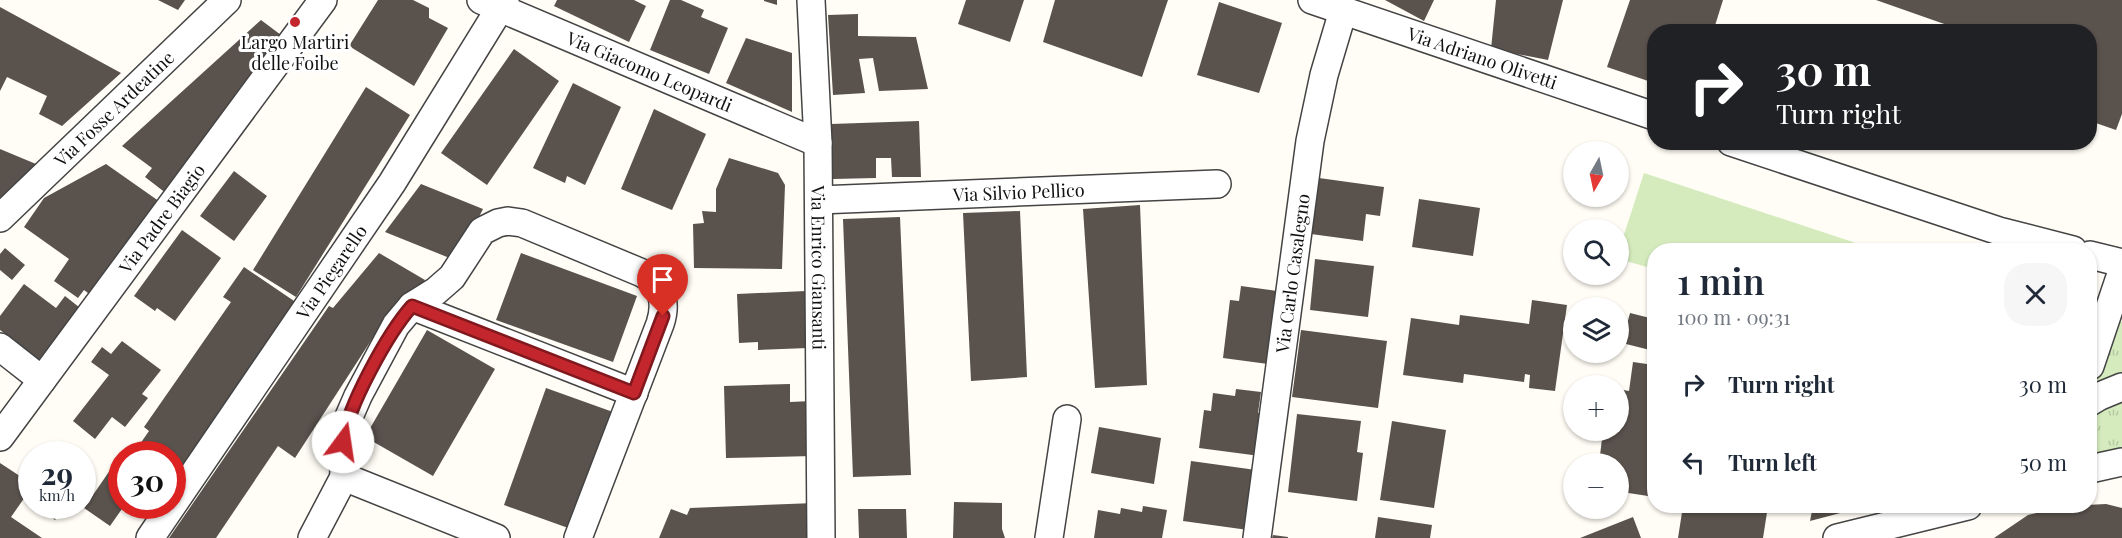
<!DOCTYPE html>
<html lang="en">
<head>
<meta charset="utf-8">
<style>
  body { margin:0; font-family:"Playfair Display",serif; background:#f6f6f7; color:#1f2937; height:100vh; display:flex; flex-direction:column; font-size:22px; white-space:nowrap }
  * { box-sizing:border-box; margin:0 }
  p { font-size:20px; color:#747a83 }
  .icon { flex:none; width:33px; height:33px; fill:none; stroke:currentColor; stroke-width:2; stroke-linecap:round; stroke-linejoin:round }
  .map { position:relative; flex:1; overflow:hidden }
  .details { position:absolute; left:1647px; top:243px; width:450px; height:270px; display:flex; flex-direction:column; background:#fff; border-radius:24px; box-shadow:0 2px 4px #0004 }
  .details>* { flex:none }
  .top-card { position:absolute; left:1647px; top:24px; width:450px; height:126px; border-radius:24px; box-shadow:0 2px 4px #0004; background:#202124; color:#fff; overflow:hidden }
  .needle { width:39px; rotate:189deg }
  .tools { position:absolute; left:1563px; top:141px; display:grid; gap:12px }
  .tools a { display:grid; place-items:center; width:66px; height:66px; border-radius:50%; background:#fff; box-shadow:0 2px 4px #0004; font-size:30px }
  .speed { position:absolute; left:18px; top:441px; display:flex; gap:12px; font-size:30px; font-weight:700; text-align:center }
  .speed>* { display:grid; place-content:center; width:78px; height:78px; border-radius:50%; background:#fff; box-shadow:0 2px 4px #0004; line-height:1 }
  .speed small { font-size:15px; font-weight:400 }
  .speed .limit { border:9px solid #d22; background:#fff; color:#111 }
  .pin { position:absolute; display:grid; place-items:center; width:51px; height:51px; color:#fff; margin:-62px -26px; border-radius:50% 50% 50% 0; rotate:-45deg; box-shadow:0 0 6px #0007 }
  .pin .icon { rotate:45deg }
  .me { position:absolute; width:66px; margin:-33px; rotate:14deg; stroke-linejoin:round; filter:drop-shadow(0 0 4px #0008) }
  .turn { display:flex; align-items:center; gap:21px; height:126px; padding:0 30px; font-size:27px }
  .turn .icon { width:78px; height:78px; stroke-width:2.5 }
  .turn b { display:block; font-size:42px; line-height:51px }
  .round { display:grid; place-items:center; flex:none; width:63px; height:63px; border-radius:24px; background:#f6f6f7 }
  .headline { display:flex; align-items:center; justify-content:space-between; height:102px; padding:0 30px }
  h1 { font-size:36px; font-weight:600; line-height:45px }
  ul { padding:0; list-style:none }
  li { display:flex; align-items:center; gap:18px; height:78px; padding:0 30px }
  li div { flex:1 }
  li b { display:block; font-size:22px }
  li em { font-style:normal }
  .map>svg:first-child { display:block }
  .grass { fill:url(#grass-tufts) }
  .park { fill:#d5ebbd }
  .building { fill:#5a524d }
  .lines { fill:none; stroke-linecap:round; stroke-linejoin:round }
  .street-casing { stroke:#444; stroke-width:30 }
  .street { stroke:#fff; stroke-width:27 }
  .route-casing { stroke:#7f191e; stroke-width:15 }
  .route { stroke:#c4262e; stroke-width:10 }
  .poi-dot { fill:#c4262e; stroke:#fff; stroke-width:2 }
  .labels { text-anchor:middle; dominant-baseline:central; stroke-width:6; stroke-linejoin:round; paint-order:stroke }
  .poi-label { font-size:18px; fill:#111; stroke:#fff }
  .street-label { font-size:18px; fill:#111; stroke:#fff }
</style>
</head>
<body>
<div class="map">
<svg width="2122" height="538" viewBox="0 0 2122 538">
  <defs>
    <pattern id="grass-tufts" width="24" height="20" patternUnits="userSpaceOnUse" patternTransform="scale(1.5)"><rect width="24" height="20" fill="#d5ebbd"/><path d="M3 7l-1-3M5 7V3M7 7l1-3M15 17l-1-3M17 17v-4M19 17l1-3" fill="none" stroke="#b6c8a1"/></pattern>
  </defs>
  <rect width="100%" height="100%" fill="#fffdf5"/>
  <path class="grass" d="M2117 309 2122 323V378L2091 389Z
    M2122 397V453L2090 460V412Z"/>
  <path class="park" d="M1644 173 1877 250H1654V269L1619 259V250Z"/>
  <path class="building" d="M158 0H185L178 10Z
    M378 0H413L429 8V18L448 28 414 86 349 46Z
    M557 0H634L646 6 629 42 554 6Z
    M670 0H681L704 10 701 17 728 28 709 74 650 50Z
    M764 0H777V5L764 1Z
    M966 0H1024L1010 42 958 24Z
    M1055 0H1168L1142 77 1043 42Z
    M1385 0H1434L1424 21Z
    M1496 0H1563L1548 60 1491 49Z
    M1630 0H1723L1713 32H1654V83L1607 67Z
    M1876 0H2122V114L2116 130 2090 121V32H1967Z
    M1219 2 1282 23 1259 93 1197 75Z
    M0 7 121 73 62 126 39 114 47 96 7 77 0 91Z
    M858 14V36L916 37 928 89 879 91 873 58 859 59 865 93 833 95 828 15Z
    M261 20 289 41 171 197 145 177 152 168 122 146Z
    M746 38 792 53V112L726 83Z
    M514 49 559 81 487 185 441 153Z
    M573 83 621 107 585 185 567 176 565 183 533 168Z
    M366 87 410 115 296 297 253 270Z
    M654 109 706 134 672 210 621 189Z
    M919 121 921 177H892L891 158H876V178L833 179 831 124Z
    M0 149 36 164 0 202Z
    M729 158 778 173 785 185 782 269 694 268 693 224 704 223 702 211 716 212V189Z
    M106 164 163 204 96 299 84 290 78 298 54 281 69 259 24 227 44 198Z
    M234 171 267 196 234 241 200 216Z
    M1319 178 1384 187 1380 216 1366 214 1363 241 1311 234Z
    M421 184 483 209 457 261 385 232Z
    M1419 199 1480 208 1473 256 1412 247Z
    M1140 205 1147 385 1095 388 1083 209Z
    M1020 211 1027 377 971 381 963 213Z
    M900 217 911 475 853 477 843 219Z
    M182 230 221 258 175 321 157 308 155 311 134 296Z
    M5 248 25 265 12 280 0 270V254Z
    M379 253 425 280 380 342 372 339 295 458 278 446 216 538H169L329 306 333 308Z
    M521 253 637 296 613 362 496 320Z
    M1315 259 1374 266 1368 317 1310 310Z
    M244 267 297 303 172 484V454H133L149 431 144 427 231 302 223 297Z
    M24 284 56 308 65 296 84 311 45 364 0 330V316Z
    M1241 286 1277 291 1268 364 1223 358 1230 300 1239 301Z
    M806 291 808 348 758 350V342L739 343 737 294Z
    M1532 300 1567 305 1555 391 1529 388 1530 375 1525 374 1524 382 1464 374 1463 383 1403 375 1411 318 1459 325 1460 315 1529 324Z
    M1630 313 1654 319V351L1622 343Z
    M427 330 495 369 433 476 365 437Z
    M1301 330 1387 341 1378 408 1292 397Z
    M122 341 161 370 142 394 148 398 125 427 112 417 95 439 73 421 109 375 91 362 102 347 111 354Z
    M1633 362 1654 365V474H1651L1648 496 1622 492 1623 480 1618 479V464H1599L1603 430H1618V389L1629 391Z
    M790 384V402L812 401 813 456 726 458 724 386Z
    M546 388 613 412 571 529 504 505Z
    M1236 389 1261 392 1258 413 1266 414 1260 456 1199 448 1204 410 1211 411 1213 393 1235 396Z
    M1297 414 1361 421 1357 452 1363 453 1357 501 1288 492Z
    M1392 421 1446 430 1434 508 1380 500Z
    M1099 427 1161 438 1154 484 1091 473Z
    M1191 461 1256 470 1248 530 1183 521Z
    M0 463 32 484V487L11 517 42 538H0Z
    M115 463 122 468V506H124L110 526 84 508Z
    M954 502 1002 503V529L1005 538H953Z
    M815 503 817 538H659L671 509 687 515 690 508Z
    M2106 504 2122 508V538H1994L2028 515 2067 506Z
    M35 506H66L55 520Z
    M1143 506 1167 510 1162 538H1094L1098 510 1120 514 1121 508 1142 512Z
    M1683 506H1768L1763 538H1678Z
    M1813 506H1867L1810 521Z
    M858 509H906L907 538H859Z
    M1378 517 1432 525 1430 538H1375Z
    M1633 517 1641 538H1580Z
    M1273 535 1288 537V538H1272Z"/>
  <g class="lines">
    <defs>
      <g id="street">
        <path id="s1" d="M481 0 818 143"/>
        <path id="s2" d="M811 0 818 143 821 538"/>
        <path id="s3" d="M1312 0 1654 116"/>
        <path d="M1731 142 1999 231 2073 250"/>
        <path id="s4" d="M819 200 1217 184"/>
        <path id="s5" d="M0 218 227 0"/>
        <path d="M2090 255 2122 263"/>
        <path d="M412 306 634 393"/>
        <path d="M0 347 42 380"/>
        <path d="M2090 366 2122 271"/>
        <path d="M2090 402 2100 396 2122 387"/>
        <path id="s6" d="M0 437 323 0"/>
        <path d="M2090 469 2122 462"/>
        <path d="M344 477 496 538"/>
        <path id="s7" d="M150 538 392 183 505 0"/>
        <path d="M312 538 344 477 343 442 348 419 358 396 396 325 412 306 436 291 452 277 482 231 498 223 508 221 522 223 642 273C663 284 667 303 660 324L578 538"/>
        <path d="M1049 538 1067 419"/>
        <path id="s8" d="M1257 538 1310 141 1324 75 1343 11"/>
        <path d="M1837 538 1968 506"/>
      </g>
    </defs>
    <use href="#street" class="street-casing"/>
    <use href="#street" class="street"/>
  </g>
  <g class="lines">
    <defs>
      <path id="route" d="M343 442C347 407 388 333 412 306L634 393 663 316"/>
    </defs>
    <use href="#route" class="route-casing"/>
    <use href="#route" class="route"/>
  </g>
  <circle class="poi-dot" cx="295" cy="22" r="6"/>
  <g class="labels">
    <g class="poi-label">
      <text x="295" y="42">Largo Martiri<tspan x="295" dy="21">delle Foibe</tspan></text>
    </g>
    <g class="street-label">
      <text stroke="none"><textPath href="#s3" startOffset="180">Via Adriano Olivetti</textPath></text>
      <text stroke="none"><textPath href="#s1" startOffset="183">Via Giacomo Leopardi</textPath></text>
      <text stroke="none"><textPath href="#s5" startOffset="158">Via Fosse Ardeatine</textPath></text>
      <text stroke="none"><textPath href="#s4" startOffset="200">Via Silvio Pellico</textPath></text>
      <text stroke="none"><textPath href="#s6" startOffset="272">Via Padre Biagio</textPath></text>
      <text stroke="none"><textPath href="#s2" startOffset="268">Via Enrico Giansanti</textPath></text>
      <text stroke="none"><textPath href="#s7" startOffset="322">Via Piegarello</textPath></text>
      <text stroke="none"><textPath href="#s8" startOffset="267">Via Carlo Casalegno</textPath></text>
    </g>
  </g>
</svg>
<div class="tools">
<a><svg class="needle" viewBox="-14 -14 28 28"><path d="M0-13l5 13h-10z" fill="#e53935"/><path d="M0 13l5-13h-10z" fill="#747a83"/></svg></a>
<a><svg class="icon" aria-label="search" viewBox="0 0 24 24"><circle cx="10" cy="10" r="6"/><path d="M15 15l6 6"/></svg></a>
<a><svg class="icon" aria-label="layers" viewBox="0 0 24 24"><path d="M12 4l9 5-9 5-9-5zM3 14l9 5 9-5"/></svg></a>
<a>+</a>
<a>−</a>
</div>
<div class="speed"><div>29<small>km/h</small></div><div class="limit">30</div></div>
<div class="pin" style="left:663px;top:316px;background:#d93025"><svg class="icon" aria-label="arrive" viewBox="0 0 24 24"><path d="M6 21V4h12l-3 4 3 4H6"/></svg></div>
<svg class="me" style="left:343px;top:442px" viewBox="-20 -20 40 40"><circle r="19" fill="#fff"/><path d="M0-13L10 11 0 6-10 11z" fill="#c4262e"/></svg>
<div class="top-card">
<div class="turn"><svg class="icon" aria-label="right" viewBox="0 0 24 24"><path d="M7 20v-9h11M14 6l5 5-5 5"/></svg><div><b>30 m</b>Turn right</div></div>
</div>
<section class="details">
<div class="headline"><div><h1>1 min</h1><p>100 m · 09:31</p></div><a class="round"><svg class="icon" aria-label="close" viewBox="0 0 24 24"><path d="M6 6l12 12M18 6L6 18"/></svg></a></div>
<ul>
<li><svg class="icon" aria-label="right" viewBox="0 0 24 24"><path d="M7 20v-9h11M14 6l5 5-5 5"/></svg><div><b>Turn right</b></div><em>30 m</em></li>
<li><svg class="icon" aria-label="left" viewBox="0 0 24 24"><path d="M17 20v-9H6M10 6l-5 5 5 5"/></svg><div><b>Turn left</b></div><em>50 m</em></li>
</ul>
</section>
</div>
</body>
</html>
